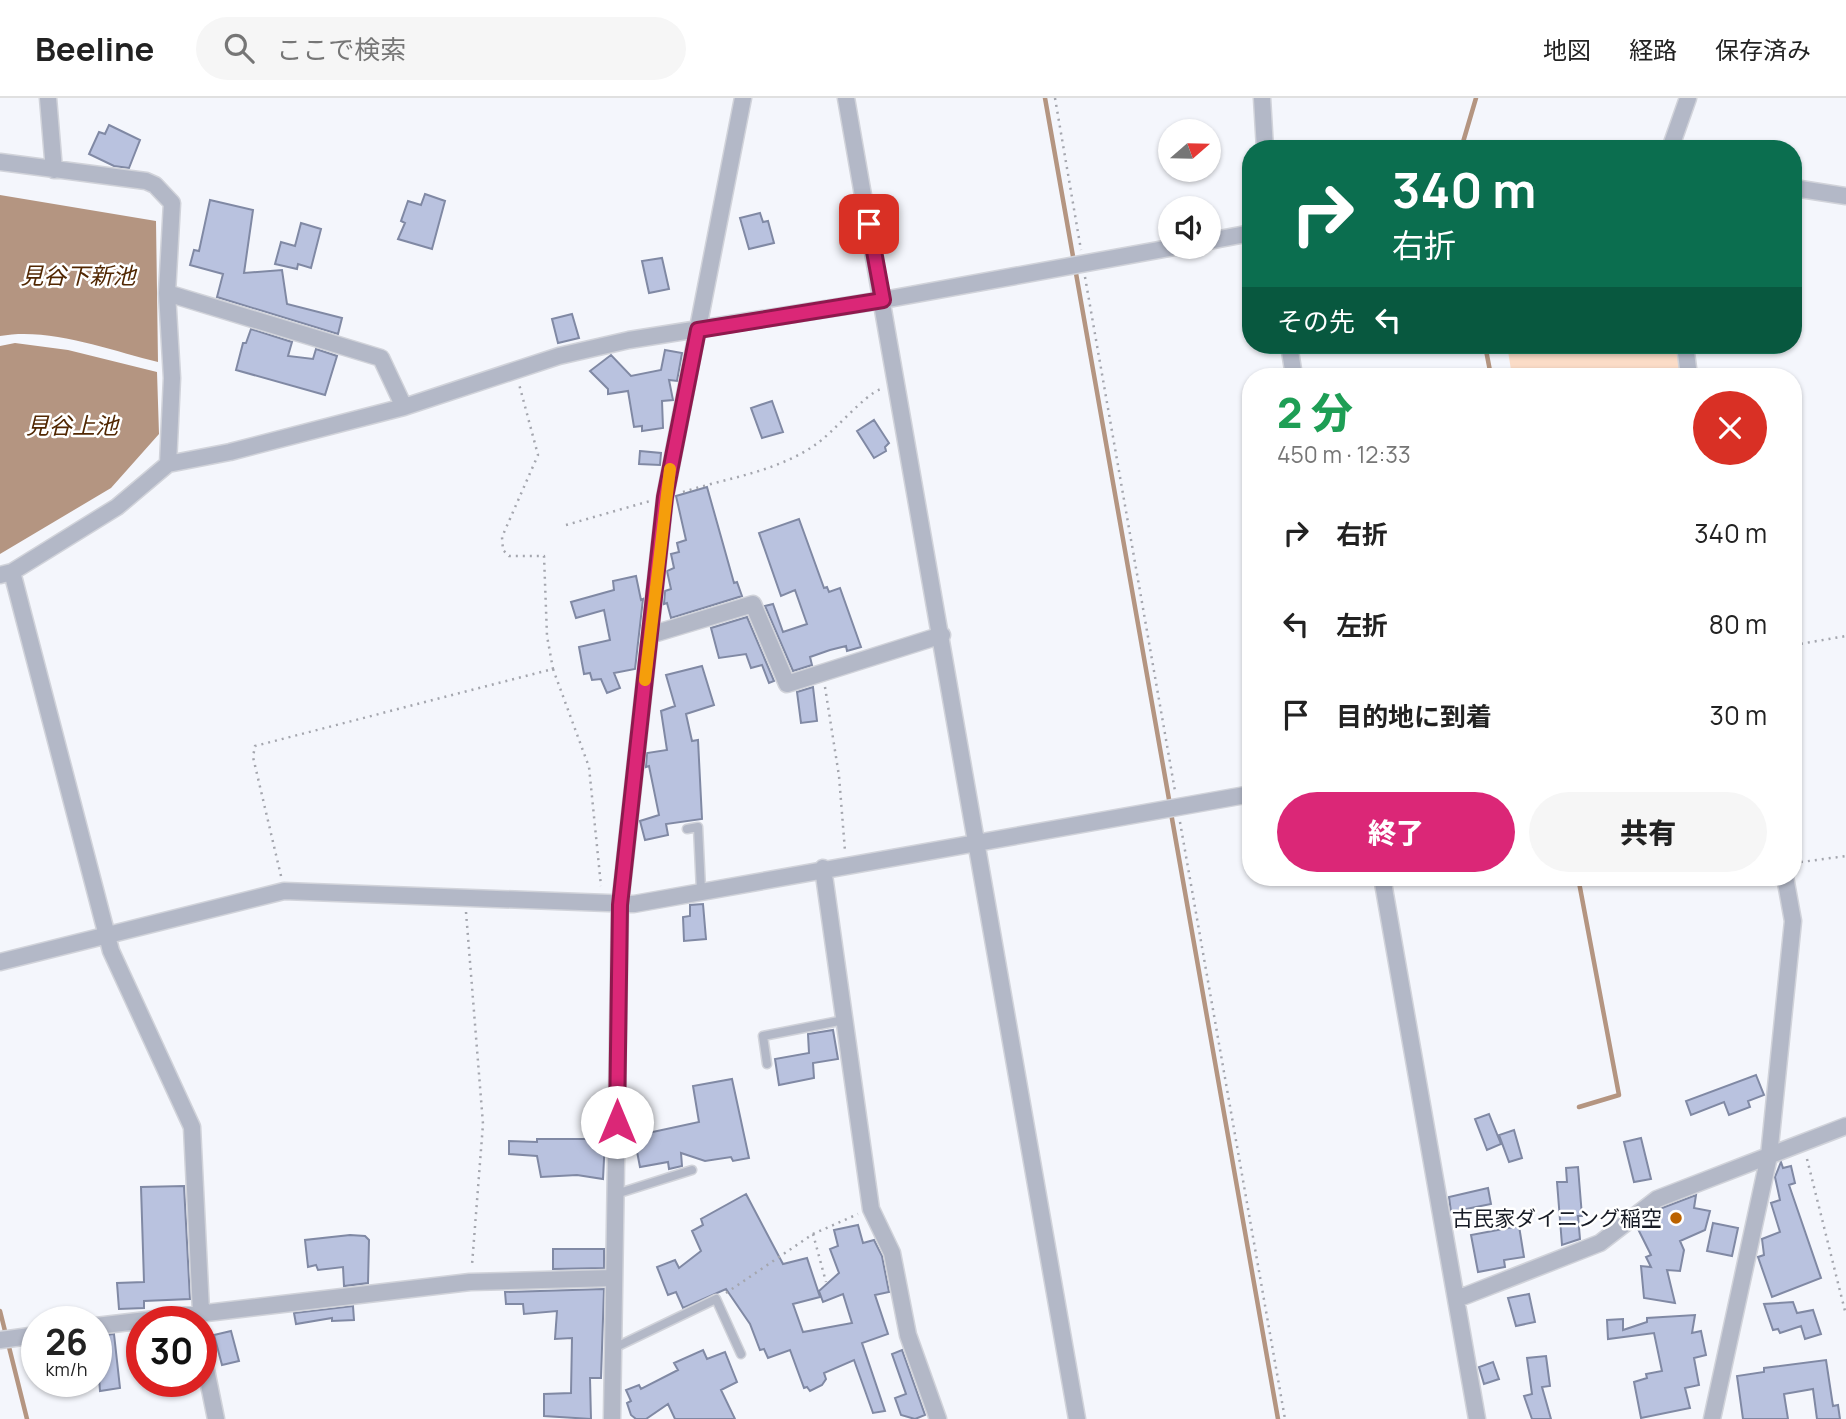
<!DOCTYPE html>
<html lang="ja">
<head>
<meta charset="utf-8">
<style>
  body { margin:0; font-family:Manrope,"Noto Sans JP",sans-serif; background:#f6f6f6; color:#222; height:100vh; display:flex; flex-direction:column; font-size:26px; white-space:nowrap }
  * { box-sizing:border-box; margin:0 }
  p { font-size:23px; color:#767676 }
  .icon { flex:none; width:38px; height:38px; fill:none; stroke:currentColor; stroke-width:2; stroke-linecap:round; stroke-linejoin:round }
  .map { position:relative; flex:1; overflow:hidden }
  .sheet { position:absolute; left:1242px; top:270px; width:560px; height:518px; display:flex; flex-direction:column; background:#fff; border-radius:28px; box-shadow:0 2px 5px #0004 }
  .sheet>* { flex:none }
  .hud { position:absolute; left:1242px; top:42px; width:560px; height:214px; border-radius:28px; box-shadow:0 2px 5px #0004; background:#0b6e4f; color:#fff; overflow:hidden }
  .needle { width:46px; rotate:70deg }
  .controls { position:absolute; left:1158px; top:21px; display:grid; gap:14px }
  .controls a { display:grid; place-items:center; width:63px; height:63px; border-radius:50%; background:#fff; box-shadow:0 2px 5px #0004; font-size:35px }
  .speed { position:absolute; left:21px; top:1208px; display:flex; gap:14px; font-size:35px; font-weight:700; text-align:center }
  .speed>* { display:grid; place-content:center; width:91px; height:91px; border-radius:50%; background:#fff; box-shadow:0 2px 5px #0004; line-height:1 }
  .speed small { font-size:18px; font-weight:400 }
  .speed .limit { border:10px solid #d22; background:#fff; color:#111 }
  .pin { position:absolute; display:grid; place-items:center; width:60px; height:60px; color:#fff; margin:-30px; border-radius:14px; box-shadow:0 4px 10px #0006 }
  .me { position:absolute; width:77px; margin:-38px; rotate:0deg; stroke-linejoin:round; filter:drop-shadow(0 0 5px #0008) }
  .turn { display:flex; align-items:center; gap:24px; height:147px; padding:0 35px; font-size:32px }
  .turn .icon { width:91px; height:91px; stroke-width:2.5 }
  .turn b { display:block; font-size:49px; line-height:60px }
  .then { display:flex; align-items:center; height:66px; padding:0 35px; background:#0003; gap:14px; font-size:26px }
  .round { display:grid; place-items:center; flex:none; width:74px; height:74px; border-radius:37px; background:#f6f6f6 }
  .overview { display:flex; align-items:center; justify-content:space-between; height:119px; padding:0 35px }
  h1 { font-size:42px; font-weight:800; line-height:52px; color:#1e9e55 }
  .button { display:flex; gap:14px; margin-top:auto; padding:14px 35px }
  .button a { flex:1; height:80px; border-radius:42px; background:#db2777; color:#fff; font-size:28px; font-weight:800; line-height:80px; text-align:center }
  .button a+a { background:#f6f6f6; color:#222 }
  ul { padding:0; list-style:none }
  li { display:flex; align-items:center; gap:21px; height:91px; padding:0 35px }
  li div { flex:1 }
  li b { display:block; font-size:26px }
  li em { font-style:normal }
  header { display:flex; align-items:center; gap:42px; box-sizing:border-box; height:98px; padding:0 35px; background:#fff; border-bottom:2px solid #e0e0e0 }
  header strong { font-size:33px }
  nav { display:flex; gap:38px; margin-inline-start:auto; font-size:24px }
  .search { width:490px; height:63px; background:#f6f6f6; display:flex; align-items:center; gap:18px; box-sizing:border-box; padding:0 24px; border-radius:38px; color:#767676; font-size:26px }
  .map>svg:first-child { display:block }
  .green { fill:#fbdcc7 }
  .water { fill:#b49581 }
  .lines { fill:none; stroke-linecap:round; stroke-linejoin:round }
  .stream { stroke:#b49581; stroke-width:4.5 }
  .building { fill:#b9c2df; stroke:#8089a4; stroke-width:2 }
  .service-casing { stroke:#d1d3da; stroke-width:11 }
  .minor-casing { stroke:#d1d3da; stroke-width:19 }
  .path { stroke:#a4a6ae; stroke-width:2.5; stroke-dasharray:2 5; stroke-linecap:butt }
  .service { stroke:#b3b8c7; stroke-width:8 }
  .minor { stroke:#b3b8c7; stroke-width:16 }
  .route-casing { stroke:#8e194d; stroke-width:18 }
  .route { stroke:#db2777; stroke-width:12 }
  .slow { stroke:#f59e0b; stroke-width:12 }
  .poi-dot { fill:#bb6200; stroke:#fff; stroke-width:2.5 }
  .labels { text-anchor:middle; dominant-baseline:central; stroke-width:5; stroke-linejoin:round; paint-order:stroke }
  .poi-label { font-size:21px; fill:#171b25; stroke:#fff; text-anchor:end }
  .water-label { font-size:23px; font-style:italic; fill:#512702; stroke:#fff }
</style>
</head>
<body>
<header>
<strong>Beeline</strong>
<div class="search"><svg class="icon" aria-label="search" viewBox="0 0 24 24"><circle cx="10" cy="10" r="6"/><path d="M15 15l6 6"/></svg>ここで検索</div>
<nav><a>地図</a><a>経路</a><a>保存済み</a></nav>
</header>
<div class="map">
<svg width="1846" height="1321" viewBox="0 0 1846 1321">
  <rect width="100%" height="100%" fill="#f4f6fc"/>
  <path class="green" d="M1507 247H1677L1681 278H1512Z"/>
  <path class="water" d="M0 97 156 123 158 264C109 252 50 229 0 238Z
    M15 245 68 252 157 274 159 336 111 390 0 456V248Z"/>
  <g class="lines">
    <path class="stream" d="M1045 0 1170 707
      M1461 51 1476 0
      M1485 247 1491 278
      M1171 715 1278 1321
      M1578 779 1619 997 1579 1009
      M0 1213 27 1321"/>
  </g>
  <path class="building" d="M109 27 140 42 129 70 114 68 89 56 99 34 105 36Z
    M425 96 445 103 432 151 398 141 405 125 401 123 408 103 421 107Z
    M210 102 253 112 244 175 282 172 287 206 342 220 338 236 217 199 223 176 190 167 194 152 199 153Z
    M760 115 763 124 768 123 774 145 749 151 740 120Z
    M301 125 321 131 311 170 298 166 297 171 275 166 281 144 295 148Z
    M662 160 669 191 649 195 642 163Z
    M572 216 579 240 558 245 552 221Z
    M251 231 292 244 288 258 313 261 316 251 337 258 325 297 236 272 243 245H246Z
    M665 252 682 255 677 283 669 282 673 302 662 303 663 330 642 333V328L634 329 628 293 608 296V291L590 273 611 257 631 278 661 272Z
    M772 303 783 334 762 340 751 310Z
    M874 322 889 345 885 349 886 353 874 360 857 333Z
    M640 353 661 355 660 367 639 366Z
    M707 389 734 485 737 484 742 498 671 520 667 505 664 506 665 493 671 491 667 473 674 470 671 456 679 454 677 445 686 442 676 398Z
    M799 421 824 490 827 489 829 494 840 490 861 549 847 553 846 548 830 552 810 559 812 567 793 573 765 508 773 506 783 534 807 526 795 492 781 498 759 435Z
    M636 478 641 502 643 501 635 571 614 575 620 590 607 595 601 581 592 582 590 575 584 576 579 549 610 542 604 512 576 520 571 504 614 492 613 483Z
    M747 519 774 583 769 585 762 567 751 570 746 556 719 560 711 530Z
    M702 568 714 607 686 616 692 643 698 642 702 721 666 726 668 737 645 742 640 723 659 717 649 668 646 669 647 655 667 652 661 613 675 608 666 577Z
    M813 589 817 623 801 625 797 594Z
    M703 806 706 841 684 843 683 819 690 818V807Z
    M833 932 838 961 813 965 814 980 779 987 775 961 809 955 808 936Z
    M1756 977 1764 997 1748 1003 1750 1009 1729 1017 1724 1004 1691 1017 1686 1003Z
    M732 981 749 1060 733 1063 731 1059 705 1063 681 1055 682 1068 669 1071 668 1064 640 1069 634 1038 699 1024 693 988Z
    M1489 1016 1501 1046 1487 1052 1475 1021Z
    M1514 1032 1522 1060 1509 1064 1499 1037Z
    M1641 1040 1651 1081 1634 1084 1624 1044Z
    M537 1041H605L603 1081 577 1077 541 1079 537 1058 509 1056V1043L537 1044Z
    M1781 1064 1783 1070 1791 1068 1795 1085 1789 1087 1821 1180 1772 1199 1758 1159 1764 1157 1762 1141 1780 1134 1771 1105 1780 1102 1775 1079Z
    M1578 1069 1582 1118H1578L1580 1141 1562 1147 1557 1084H1567L1566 1070Z
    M184 1088 190 1201 144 1203V1210L119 1211 117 1185 144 1184 141 1089Z
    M1488 1090 1491 1106 1451 1114 1449 1099Z
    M746 1096 783 1166 807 1160 820 1199 793 1206 803 1234 852 1225 843 1196 823 1204 819 1193 839 1175 830 1151 838 1148 834 1132 858 1127 863 1145 874 1142 882 1158 889 1194 875 1197 888 1236 862 1245 885 1313 873 1315 854 1262 824 1275 826 1281 822 1287 810 1293 807 1289 804 1290 790 1252 768 1260 764 1251 760 1252 750 1226 726 1191 683 1210 676 1194 668 1197 657 1169 675 1162 679 1170 701 1153 692 1133 703 1127 701 1121Z
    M1696 1097 1694 1110 1710 1113 1705 1132 1680 1143 1684 1152 1680 1173 1667 1172 1675 1205 1644 1200 1641 1168 1651 1169 1646 1159 1651 1157 1637 1129 1662 1110Z
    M1713 1125 1738 1130 1732 1158 1707 1153Z
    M1519 1128 1524 1159 1504 1162 1505 1169 1478 1174 1471 1137Z
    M350 1137 365 1138 369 1142 368 1185 344 1188 343 1169 318 1172 316 1167 308 1169 305 1142Z
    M553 1151H604V1170L553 1171Z
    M604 1191 601 1280H590L591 1321 544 1318V1296L571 1295 572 1240 555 1241 557 1213 524 1216 523 1206H506L505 1194Z
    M1529 1196 1535 1224 1516 1228 1508 1200Z
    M1793 1204 1797 1215 1813 1212 1821 1236 1805 1241 1801 1228 1780 1235 1778 1231 1773 1232 1764 1206Z
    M353 1208 354 1222 332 1223V1220L296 1226 294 1215Z
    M1695 1217 1692 1235 1701 1233 1706 1257 1694 1260 1699 1287 1685 1290 1690 1310 1641 1320 1634 1284 1647 1280 1646 1276 1662 1273 1654 1235 1608 1241 1607 1222 1623 1221V1232L1647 1224V1220Z
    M231 1233 239 1263 222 1267 214 1237Z
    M114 1236 120 1290 100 1293 96 1238Z
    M703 1252 707 1261 725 1254 737 1284 721 1292 735 1321H675L668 1306 646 1321H636L631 1317 627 1305 631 1303 626 1292 639 1287 641 1291 678 1272 674 1265Z
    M902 1252 925 1317 915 1321 901 1317 895 1300 906 1296 892 1256Z
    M1546 1258 1550 1288 1542 1289 1551 1321H1532L1524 1298 1532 1296 1527 1260Z
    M1826 1262 1833 1308 1838 1307 1840 1321H1817L1813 1291 1784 1296 1788 1321H1743L1737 1278 1764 1274V1270Z
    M1493 1264 1499 1281 1484 1286 1479 1269Z"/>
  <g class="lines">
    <defs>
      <path id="service" d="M687 731 698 729 701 792
        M767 966 763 938 844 922
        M616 1096 692 1072
        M614 1250 716 1201 741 1256"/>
      <path id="minor" d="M48 0 54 72
        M846 0 1077 1321
        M1262 0 1265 51
        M1670 51 1688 0
        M0 64 146 83 155 87 172 105 167 195 381 260 404 309
        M1794 90 1846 98
        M1209 143 1251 135
        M167 195 172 280 168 366
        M1289 247 1294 278
        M1685 247 1689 278
        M12 474 111 853 192 1029 201 1214
        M0 477 12 474 117 409 168 366 230 354 404 309 559 258 629 242 883 202 1175 149
        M650 537 753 506 787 586 942 537
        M823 770 871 1111 892 1155 908 1237 938 1321
        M1382 779 1477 1321
        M0 864 284 793 634 806 1251 696
        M1457 1201 1600 1145 1657 1101 1846 1028
        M96 1228 470 1184 613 1180
        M0 1242 37 1237
        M201 1247 216 1321
        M612 1321 620 807 665 399 743 0
        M1712 1321 1769 1058 1793 823 1785 779"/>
    </defs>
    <use href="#service" class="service-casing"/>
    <use href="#minor" class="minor-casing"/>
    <path class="path" d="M1055 0 1081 152
      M1085 179 1175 693
      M683 394C727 380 776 374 815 347 833 335 865 296 881 291
      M566 427 650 403
      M1794 547 1846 538
      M553 571 589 669 601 788
      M825 589 839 678 845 753
      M1180 724 1285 1321
      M1794 765 1846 758
      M281 778 253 659 255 648 553 571 547 538 544 458H509L503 452 502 439 538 357 519 286
      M466 814 483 1026 472 1167
      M1807 1061 1846 1217
      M813 1136 826 1184
      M726 1195 813 1136 858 1116"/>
    <use href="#service" class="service"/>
    <use href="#minor" class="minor"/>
  </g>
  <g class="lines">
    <defs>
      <path id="route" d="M617 1024 620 807 665 399 698 232 883 202 869 126"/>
    </defs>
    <use href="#route" class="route-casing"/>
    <use href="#route" class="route"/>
    <path class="slow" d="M645 582 670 371"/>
  </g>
  <circle class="poi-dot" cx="1676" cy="1120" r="7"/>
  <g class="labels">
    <g class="poi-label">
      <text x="1662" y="1120">古民家ダイニング稲空</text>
    </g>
    <g class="water-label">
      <text x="78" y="177">見谷下新池</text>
      <text x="72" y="327">見谷上池</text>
    </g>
  </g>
</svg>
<div class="controls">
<a><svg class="needle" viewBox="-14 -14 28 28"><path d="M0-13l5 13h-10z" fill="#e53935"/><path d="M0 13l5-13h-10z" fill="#767676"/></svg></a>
<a><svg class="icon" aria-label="sound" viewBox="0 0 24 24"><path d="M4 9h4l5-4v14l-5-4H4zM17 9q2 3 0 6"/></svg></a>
</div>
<div class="speed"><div>26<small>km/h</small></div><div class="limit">30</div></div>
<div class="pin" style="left:869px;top:126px;background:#d93025"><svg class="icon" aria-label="arrive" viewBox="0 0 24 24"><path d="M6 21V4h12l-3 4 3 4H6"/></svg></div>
<svg class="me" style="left:617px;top:1024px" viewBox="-20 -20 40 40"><circle r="19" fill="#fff"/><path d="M0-13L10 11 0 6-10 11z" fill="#db2777"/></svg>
<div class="hud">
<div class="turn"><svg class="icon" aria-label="right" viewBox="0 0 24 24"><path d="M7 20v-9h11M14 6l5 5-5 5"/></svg><div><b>340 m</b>右折</div></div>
<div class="then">その先<svg class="icon" aria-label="left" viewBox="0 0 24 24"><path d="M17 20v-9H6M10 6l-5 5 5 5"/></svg></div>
</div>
<section class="sheet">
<div class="overview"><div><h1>2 分</h1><p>450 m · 12:33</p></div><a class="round" style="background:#d93025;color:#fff"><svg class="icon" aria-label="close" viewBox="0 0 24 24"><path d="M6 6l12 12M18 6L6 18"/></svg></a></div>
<ul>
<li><svg class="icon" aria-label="right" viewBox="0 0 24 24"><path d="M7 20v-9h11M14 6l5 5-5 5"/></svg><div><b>右折</b></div><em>340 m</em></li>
<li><svg class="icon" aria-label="left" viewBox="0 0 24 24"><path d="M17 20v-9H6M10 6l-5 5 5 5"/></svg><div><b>左折</b></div><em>80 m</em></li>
<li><svg class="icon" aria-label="arrive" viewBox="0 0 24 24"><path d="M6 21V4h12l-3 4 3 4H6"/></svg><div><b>目的地に到着</b></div><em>30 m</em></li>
</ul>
<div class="button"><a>終了</a><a>共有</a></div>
</section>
</div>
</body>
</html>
